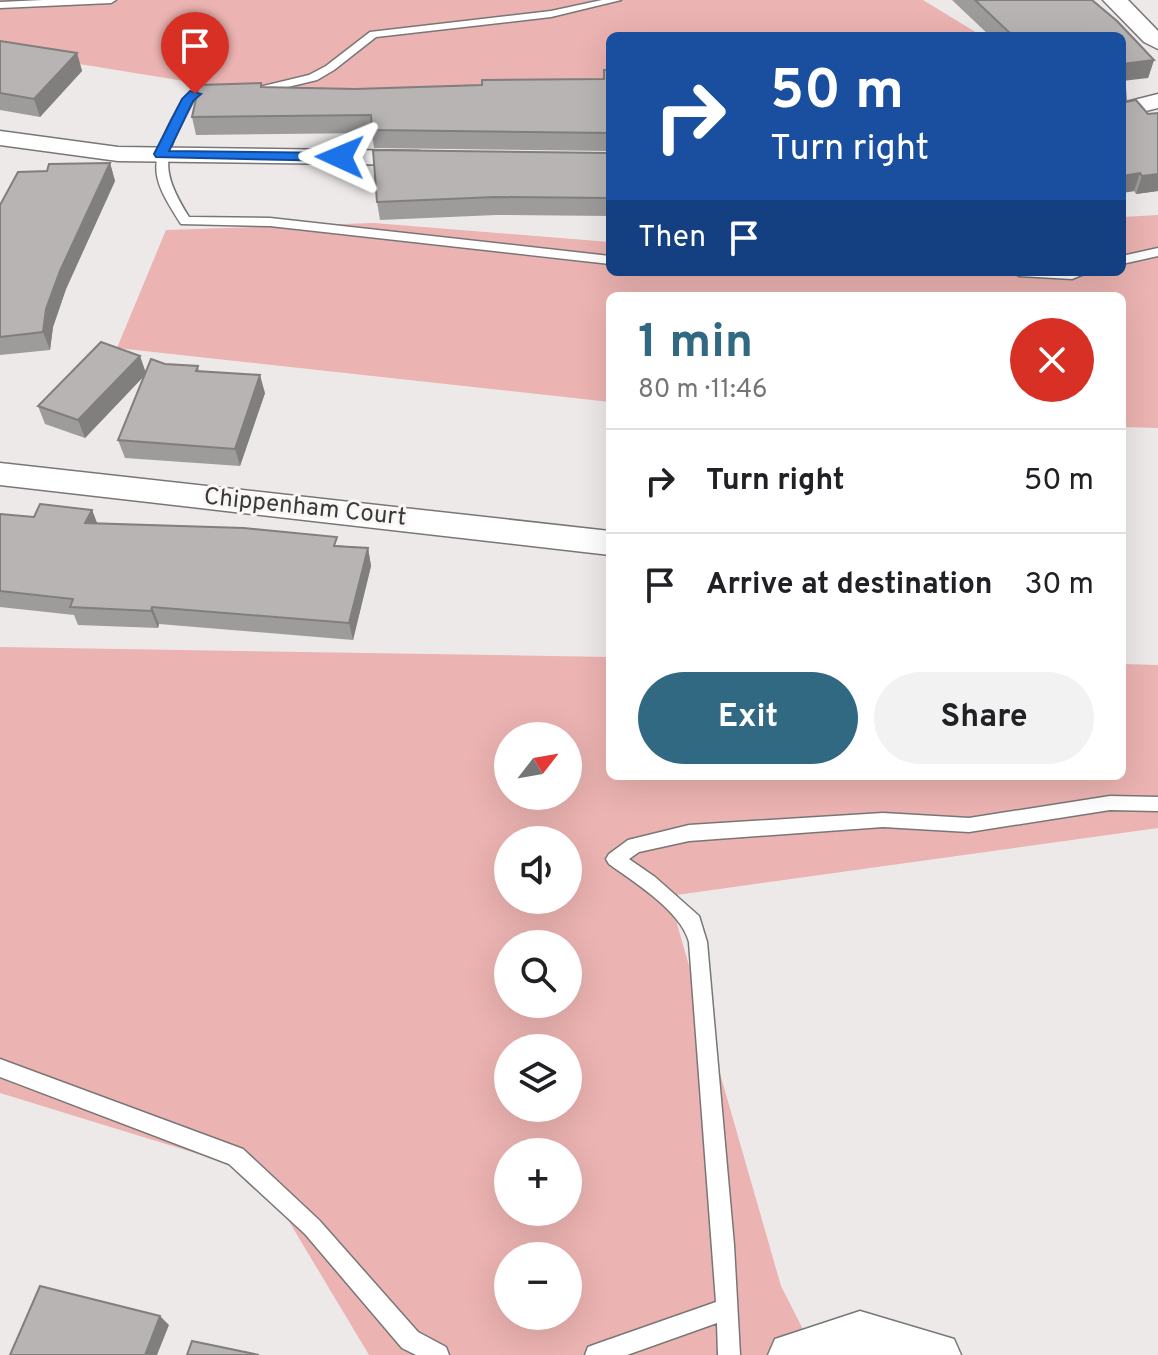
<!DOCTYPE html>
<html lang="en">
<head>
<meta charset="utf-8">
<style>
  body { margin:0; font-family:Overpass,sans-serif; background:#f2f2f2; color:#202124; height:100vh; display:flex; flex-direction:column; font-size:30px; white-space:nowrap }
  * { box-sizing:border-box; margin:0 }
  p { font-size:26px; color:#757577 }
  .icon { flex:none; width:44px; height:44px; fill:none; stroke:currentColor; stroke-width:2; stroke-linecap:round; stroke-linejoin:round }
  .map { position:relative; flex:1; overflow:hidden }
  .details { position:absolute; left:606px; top:292px; width:520px; height:488px; display:flex; flex-direction:column; background:#fff; border-radius:12px; box-shadow:0 8px 32px #0002 }
  .details>* { flex:none }
  .hud { position:absolute; left:606px; top:32px; width:520px; height:244px; border-radius:12px; box-shadow:0 8px 32px #0002; background:#1a4fa0; color:#fff; overflow:hidden }
  .needle { width:52px; rotate:59deg }
  .controls { position:absolute; left:494px; top:722px; display:grid; gap:16px }
  .controls a { display:grid; place-items:center; width:88px; height:88px; border-radius:50%; background:#fff; box-shadow:0 8px 32px #0002; font-size:40px }
  .pin { position:absolute; display:grid; place-items:center; width:68px; height:68px; color:#fff; margin:-82px -34px; border-radius:50% 50% 50% 0; rotate:-45deg; box-shadow:0 0 8px #0007 }
  .pin .icon { rotate:45deg }
  .me { position:absolute; width:88px; margin:-44px; rotate:271deg; stroke-linejoin:round; filter:drop-shadow(0 0 6px #0008) }
  .turn { display:flex; align-items:center; gap:28px; height:168px; padding:0 32px; font-size:36px }
  .turn .icon { width:104px; height:104px; stroke-width:2.5 }
  .turn b { display:block; font-size:56px; line-height:68px }
  .then { display:flex; align-items:center; height:76px; padding:0 32px; background:#0003; gap:16px; font-size:30px }
  .round { display:grid; place-items:center; flex:none; width:84px; height:84px; border-radius:42px; background:#f2f2f2 }
  .overview { display:flex; align-items:center; justify-content:space-between; height:136px; padding:0 32px }
  h1 { font-size:48px; font-weight:700; line-height:60px; color:#316983 }
  .primary-button { display:flex; gap:16px; margin-top:auto; padding:16px 32px }
  .primary-button a { flex:1; height:92px; border-radius:48px; background:#316983; color:#fff; font-size:32px; font-weight:700; line-height:92px; text-align:center }
  .primary-button a+a { background:#f2f2f2; color:#202124 }
  ul { padding:0; list-style:none }
  li { display:flex; align-items:center; gap:24px; height:104px; padding:0 32px; border-top:2px solid #e0e0e0 }
  li div { flex:1 }
  li b { display:block; font-size:30px }
  li em { font-style:normal }
  .map>svg:first-child { display:block }
  .green { fill:#ebb3b1; fill-rule:evenodd }
  .lines { fill:none; stroke-linecap:round; stroke-linejoin:round }
  .service-casing { stroke:#797676; stroke-width:3 }
  .minor-casing { stroke:#797676; stroke-width:3 }
  .service { fill:#fff; fill-rule:evenodd }
  .minor { fill:#fff; fill-rule:evenodd }
  .wall { fill:#9e9b9b }
  .shaded-wall { fill:#817e7e }
  .building { fill:#b8b4b4; stroke:#817e7e; stroke-width:2 }
  .route { fill:#1a73e8; stroke:#114b97; stroke-width:2 }
  .labels { text-anchor:middle; dominant-baseline:central; stroke-width:6; stroke-linejoin:round; paint-order:stroke }
  .street-label { font-size:24px; fill:#3b3a3a; stroke:#faf6f6 }
</style>
</head>
<body>
<div class="map">
<svg width="1158" height="1355" viewBox="0 0 1158 1355">
  <rect width="100%" height="100%" fill="#ede9e9"/>
  <path class="green" d="M0 0H923L982 36H610V84L301 100 0 51Z
    M1158 215V428L1122 427V296H610V402L117 348 166 230 374 223 610 242V272H1122V217Z
    M0 647 610 657V776H1122V664L1158 665V828L669 896 781 1286 816 1355H369L260 1173 0 1093ZM508 736H568V796H508ZM508 840H568V900H508ZM508 944H568V1004H508ZM508 1048H568V1108H508ZM508 1152H568V1212H508ZM508 1256H568V1316H508Z"/>
  <g class="lines">
    <defs>
      <path id="service" d="M43 0H116L111 3 0 8V2Z
        M602 0H621L551 17 376 37 334 70 317 80 271 91 252 93 247 90 309 75 326 66 370 32 551 11Z
        M195 91H217L222 94C214 101 202 94 193 101 166 154 156 164 189 217L270 218 610 256V264L270 226 181 224C152 179 148 167 172 119 179 107 182 96 195 91Z
        M1158 248V256L1122 264V256Z
        M1013 272H1089L1072 279 1019 276Z
        M1110 796 1158 797V811L1110 810 969 832 883 827 689 841 639 852 629 859 655 877 699 916 707 942 734 1245 740 1355H718L717 1323 627 1355H585L588 1347 596 1344 716 1302 689 942C681 911 635 883 609 864L606 859 609 854 628 840 689 825 883 813 969 818Z
        M0 1059 243 1149 319 1220 418 1332 446 1347 449 1355H416L402 1348 305 1234 229 1164 0 1077Z"/>
      <path id="minor" d="M1103 0H1128L1158 31V49L1144 42Z
        M1158 94V108L1122 117V103Z
        M0 131 118 147 418 151 427 153 430 158 427 163 418 165 118 161 0 145Z
        M0 463 610 531V555L0 485Z
        M860 1311 954 1339 961 1355H768L775 1339Z"/>
    </defs>
    <use href="#service" class="service-casing"/>
    <use href="#minor" class="minor-casing"/>
    <use href="#service" class="service"/>
    <use href="#minor" class="minor"/>
  </g>
  <path class="wall" d="M952 0H1092L1154 60 1148 78 1122 36H990Z
    M0 41 77 53 82 71 40 117 0 110Z
    M610 70V151L374 148 372 133 196 135 192 117 261 83 262 87 355 89 482 85 603 79Z
    M1122 84 1126 102 1158 191 1136 194 1134 191 1122 193Z
    M610 153V216L496 215 380 220 377 202Z
    M110 163 115 181 66 289 53 327 50 350 0 355V205Z
    M140 356 146 373 165 364 198 366 199 371 265 393 240 466 125 458 118 440 145 375 85 438 45 424 38 406Z
    M92 510 97 523 368 548 371 566 353 640 159 624 158 628 78 625 74 615 0 607V514L34 517Z"/>
  <path class="shaded-wall" d="M77 53 82 71 40 117 34 99Z
    M1154 60 1148 78 1122 81V64Z
    M110 163 115 181 66 289 53 327 50 350 43 332 46 309 60 271Z
    M1140 173 1134 191 1122 193V176Z
    M1158 174V191L1136 194 1142 176Z
    M140 356 146 374 85 438 78 420Z
    M260 375 265 393 240 466 235 449Z
    M92 510 99 528 85 523Z
    M368 548 371 566 353 640 349 623Z
    M152 607 159 624 158 628 151 611Z
    M160 1316 169 1325 157 1355H145Z"/>
  <path class="building" d="M975 0H1092L1117 21 1154 60 1122 64V36H1013Z
    M0 41 77 53 34 99 0 93Z
    M604 70H610V133L372 130 371 115 192 117 199 85 261 83V87L355 89 482 85V80L604 79Z
    M1122 84 1125 87 1126 102 1136 100 1148 114 1158 113V174L1142 176 1140 173 1122 176Z
    M373 150 610 153V198L495 197 377 202Z
    M110 163 60 271 46 309 43 332 0 337V205L18 172 47 171 49 164Z
    M101 342 140 356 78 420 38 406Z
    M151 359 165 364 198 366 196 371 260 375 235 449 118 440Z
    M40 504 92 510 85 523 244 528 337 537 334 546 368 548 349 623 152 607 151 611 70 607 73 599 0 591V514L34 517Z
    M40 1286 160 1316 145 1355H10Z
    M192 1341 259 1355H187Z"/>
  <path class="route" d="M190 91 201 94 193 101 169 151 340 153 347 157 340 161 156 157 154 154 182 99Z"/>
  <g class="labels">
    <g class="street-label">
      <text transform="translate(305 508) rotate(6)">Chippenham Court</text>
    </g>
  </g>
</svg>
<div class="controls">
<a><svg class="needle" viewBox="-14 -14 28 28"><path d="M0-13l5 13h-10z" fill="#e53935"/><path d="M0 13l5-13h-10z" fill="#757577"/></svg></a>
<a><svg class="icon" aria-label="sound" viewBox="0 0 24 24"><path d="M4 9h4l5-4v14l-5-4H4zM17 9q2 3 0 6"/></svg></a>
<a><svg class="icon" aria-label="search" viewBox="0 0 24 24"><circle cx="10" cy="10" r="6"/><path d="M15 15l6 6"/></svg></a>
<a><svg class="icon" aria-label="layers" viewBox="0 0 24 24"><path d="M12 4l9 5-9 5-9-5zM3 14l9 5 9-5"/></svg></a>
<a>+</a>
<a>−</a>
</div>
<div class="pin" style="left:195px;top:94px;background:#d93025"><svg class="icon" aria-label="arrive" viewBox="0 0 24 24"><path d="M6 21V4h12l-3 4 3 4H6"/></svg></div>
<svg class="me" style="left:340px;top:157px" viewBox="-20 -20 40 40"><path d="M0-17L14 15 0 8-14 15z" fill="#1a73e8" stroke="#fff" stroke-width="4"/></svg>
<div class="hud">
<div class="turn"><svg class="icon" aria-label="right" viewBox="0 0 24 24"><path d="M7 20v-9h11M14 6l5 5-5 5"/></svg><div><b>50 m</b>Turn right</div></div>
<div class="then">Then<svg class="icon" aria-label="arrive" viewBox="0 0 24 24"><path d="M6 21V4h12l-3 4 3 4H6"/></svg></div>
</div>
<section class="details">
<div class="overview"><div><h1>1 min</h1><p>80 m · 11:46</p></div><a class="round" style="background:#d93025;color:#fff"><svg class="icon" aria-label="close" viewBox="0 0 24 24"><path d="M6 6l12 12M18 6L6 18"/></svg></a></div>
<ul>
<li><svg class="icon" aria-label="right" viewBox="0 0 24 24"><path d="M7 20v-9h11M14 6l5 5-5 5"/></svg><div><b>Turn right</b></div><em>50 m</em></li>
<li><svg class="icon" aria-label="arrive" viewBox="0 0 24 24"><path d="M6 21V4h12l-3 4 3 4H6"/></svg><div><b>Arrive at destination</b></div><em>30 m</em></li>
</ul>
<div class="primary-button"><a>Exit</a><a>Share</a></div>
</section>
</div>
</body>
</html>
